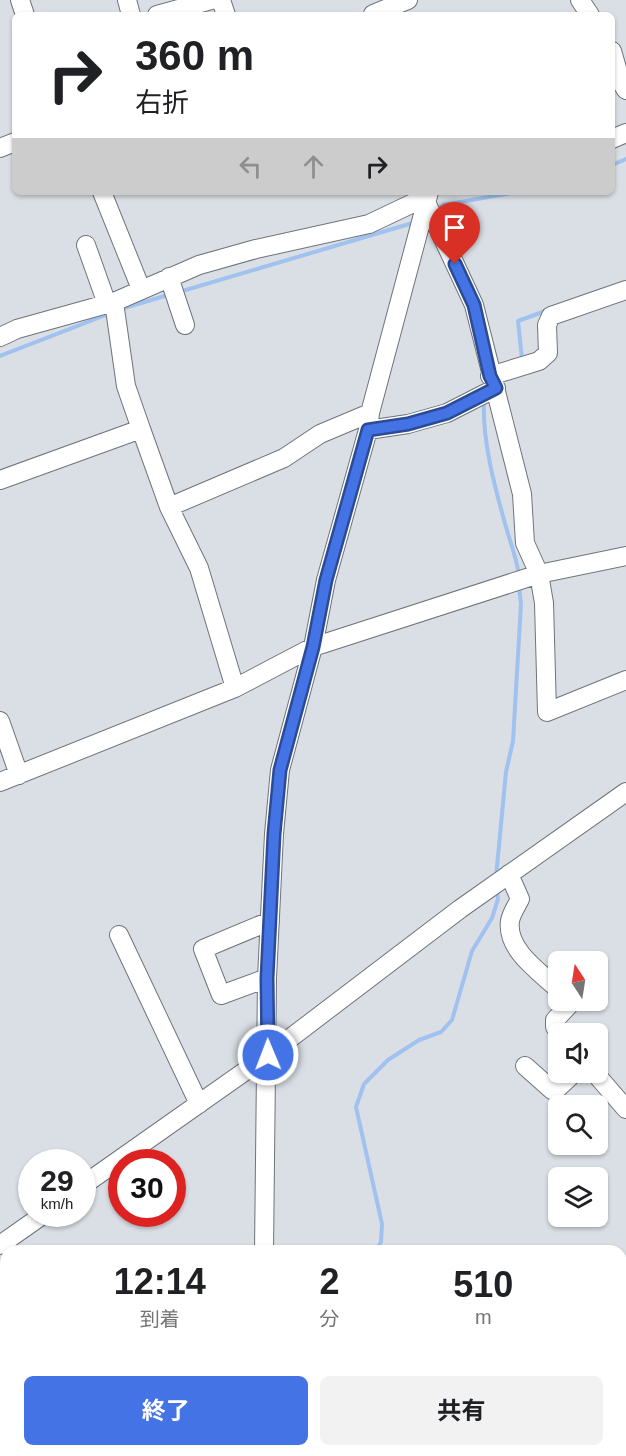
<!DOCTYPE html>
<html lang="ja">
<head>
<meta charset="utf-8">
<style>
  body { margin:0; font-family:Arial,"Noto Sans JP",sans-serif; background:#f2f2f2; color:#202124; height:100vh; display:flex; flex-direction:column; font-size:22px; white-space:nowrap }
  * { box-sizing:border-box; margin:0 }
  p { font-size:20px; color:#757577 }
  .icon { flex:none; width:33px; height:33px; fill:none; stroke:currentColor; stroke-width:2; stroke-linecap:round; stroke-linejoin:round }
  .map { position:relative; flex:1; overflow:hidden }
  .panel { position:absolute; left:0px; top:1245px; width:627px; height:212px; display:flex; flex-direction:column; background:#fff; border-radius:18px 18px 0 0; box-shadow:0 2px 4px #0004 }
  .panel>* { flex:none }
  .top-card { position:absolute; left:12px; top:12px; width:603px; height:183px; border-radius:9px; box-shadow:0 2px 4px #0004; background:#fff; color:#202124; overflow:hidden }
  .needle { width:39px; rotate:348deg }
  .tools { position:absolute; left:548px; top:951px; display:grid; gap:12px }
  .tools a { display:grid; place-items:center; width:60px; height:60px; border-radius:9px; background:#fff; box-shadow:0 2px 4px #0004; font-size:30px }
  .speed { position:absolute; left:18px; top:1149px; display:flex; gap:12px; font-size:30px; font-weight:700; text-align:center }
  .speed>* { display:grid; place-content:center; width:78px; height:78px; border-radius:50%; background:#fff; box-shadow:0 2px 4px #0004; line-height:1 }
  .speed small { font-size:15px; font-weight:400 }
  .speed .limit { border:9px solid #d22; background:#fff; color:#111 }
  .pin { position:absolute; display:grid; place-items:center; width:51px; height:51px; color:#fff; margin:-62px -26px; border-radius:50% 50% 50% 0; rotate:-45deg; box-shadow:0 0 6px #0007 }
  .pin .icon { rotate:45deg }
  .me { position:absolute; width:66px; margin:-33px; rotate:359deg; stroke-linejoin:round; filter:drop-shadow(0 0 4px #0008) }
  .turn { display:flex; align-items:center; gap:21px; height:126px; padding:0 24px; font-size:27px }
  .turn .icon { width:78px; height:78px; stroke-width:2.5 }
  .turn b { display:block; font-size:42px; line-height:51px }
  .lanes { display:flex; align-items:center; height:57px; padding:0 24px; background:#0003; justify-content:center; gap:30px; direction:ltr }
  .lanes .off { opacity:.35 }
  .eta { display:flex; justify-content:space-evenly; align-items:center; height:102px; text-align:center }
  .eta b { font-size:36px; font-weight:700; line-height:42px }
  .cta { display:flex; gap:12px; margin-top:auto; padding:12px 24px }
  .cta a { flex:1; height:69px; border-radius:9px; background:#4473e5; color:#fff; font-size:24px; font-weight:700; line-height:69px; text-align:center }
  .cta a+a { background:#f2f2f2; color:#202124 }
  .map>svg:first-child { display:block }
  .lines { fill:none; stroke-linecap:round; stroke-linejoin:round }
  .stream { stroke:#a1c1ee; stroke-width:4 }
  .minor-casing { stroke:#6f747a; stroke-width:20 }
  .major-casing { stroke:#9f675a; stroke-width:25 }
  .minor { stroke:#fff; stroke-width:18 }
  .major { stroke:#f1bcaf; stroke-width:22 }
  .route-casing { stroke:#2c4b95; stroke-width:15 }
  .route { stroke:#4473e5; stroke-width:10 }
</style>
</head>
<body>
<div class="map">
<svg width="626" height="1456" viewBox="0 0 626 1456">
  <rect width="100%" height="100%" fill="#d9dfe5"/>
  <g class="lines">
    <path class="stream" d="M612 165 626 159
      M436 211 443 205 517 192
      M179 292 416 222
      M121 309 168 295
      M0 356 111 313
      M522 359 518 321 548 310
      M484 400C482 441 495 488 506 527 511 545 517 559 519 576
      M496 877 506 772 513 741 521 604 519 587
      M376 1251 381 1242 382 1224 356 1107 364 1084 388 1060 419 1040 441 1032 452 1020 472 951 492 918 498 899 497 891
      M249 1456 254 1450"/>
    <defs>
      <path id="minor" d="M20 0 25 15
        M127 0 131 15
        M221 0 226 15
        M580 0 590 15
        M373 14 408 0
        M157 15 211 0
        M612 51 621 82 626 90
        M612 139 626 133
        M0 148 15 142
        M102 192 141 289
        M426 202 474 305 522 494 525 543 539 574 544 603 547 712 626 680
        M86 245 107 304
        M169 277 185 325
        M0 337 17 329 114 302 199 265 256 249 369 224 428 196
        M490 376 539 361 548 353 547 325 551 316 626 290
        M141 429 169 507 199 568 235 688
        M368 430 408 424 447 413 496 388
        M0 480 141 429 126 386 114 302
        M169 507 284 458 320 434 370 413
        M0 721 19 775
        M0 782 235 688 313 647 539 574 626 556
        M509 874 520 899C517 905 511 914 510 921 506 950 540 972 558 989
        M119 935 199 1104
        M267 978 221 995 203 949 270 921
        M561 1034 555 1027V1020L569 1005 568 1000
        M525 1066 552 1090 558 1088 575 1072
        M594 1072 626 1109
        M82 1186 268 1055 460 909 626 792
        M0 1245 44 1214
        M264 1251 267 978 274 834 280 770 313 647 326 580 368 430 370 413 429 192
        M0 1390H6
        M212 1456 221 1450
        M263 1456V1450"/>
      <path id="major" d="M0 1346 6 1365
        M35 1450 36 1456"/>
    </defs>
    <use href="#minor" class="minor-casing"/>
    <use href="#major" class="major-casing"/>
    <use href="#minor" class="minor"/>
    <use href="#major" class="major"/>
  </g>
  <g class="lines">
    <defs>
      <path id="route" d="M268 1055 267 978 274 834 280 770 313 647 326 580 368 430 408 424 447 413 496 388 490 376 474 305 455 264"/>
    </defs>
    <use href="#route" class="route-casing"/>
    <use href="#route" class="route"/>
  </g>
</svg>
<div class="tools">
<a><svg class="needle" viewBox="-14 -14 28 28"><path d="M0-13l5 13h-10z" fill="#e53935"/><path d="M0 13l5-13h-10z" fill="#757577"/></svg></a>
<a><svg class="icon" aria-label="sound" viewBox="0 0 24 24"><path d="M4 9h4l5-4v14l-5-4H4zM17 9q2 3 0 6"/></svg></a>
<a><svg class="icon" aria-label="search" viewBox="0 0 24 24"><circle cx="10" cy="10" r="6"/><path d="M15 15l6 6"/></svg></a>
<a><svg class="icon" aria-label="layers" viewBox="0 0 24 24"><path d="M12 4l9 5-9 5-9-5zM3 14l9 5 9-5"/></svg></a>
</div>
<div class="speed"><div>29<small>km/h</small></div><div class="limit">30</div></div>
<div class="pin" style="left:455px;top:264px;background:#d93025"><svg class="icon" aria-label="arrive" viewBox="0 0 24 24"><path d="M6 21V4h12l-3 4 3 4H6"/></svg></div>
<svg class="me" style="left:268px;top:1055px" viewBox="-20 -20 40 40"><circle r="17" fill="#4473e5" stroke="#fff" stroke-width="3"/><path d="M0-11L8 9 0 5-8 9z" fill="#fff"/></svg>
<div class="top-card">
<div class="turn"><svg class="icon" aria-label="right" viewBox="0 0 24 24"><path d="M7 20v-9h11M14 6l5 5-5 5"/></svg><div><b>360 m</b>右折</div></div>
<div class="lanes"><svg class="icon off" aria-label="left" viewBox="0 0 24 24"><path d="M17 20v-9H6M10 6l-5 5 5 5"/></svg><svg class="icon off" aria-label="ahead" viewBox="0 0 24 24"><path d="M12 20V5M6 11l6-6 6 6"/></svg><svg class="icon" aria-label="right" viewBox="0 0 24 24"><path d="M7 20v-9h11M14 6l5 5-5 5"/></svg></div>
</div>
<section class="panel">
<div class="eta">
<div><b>12:14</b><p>到着</p></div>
<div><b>2</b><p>分</p></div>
<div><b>510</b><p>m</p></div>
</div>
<div class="cta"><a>終了</a><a>共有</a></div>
</section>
</div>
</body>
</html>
